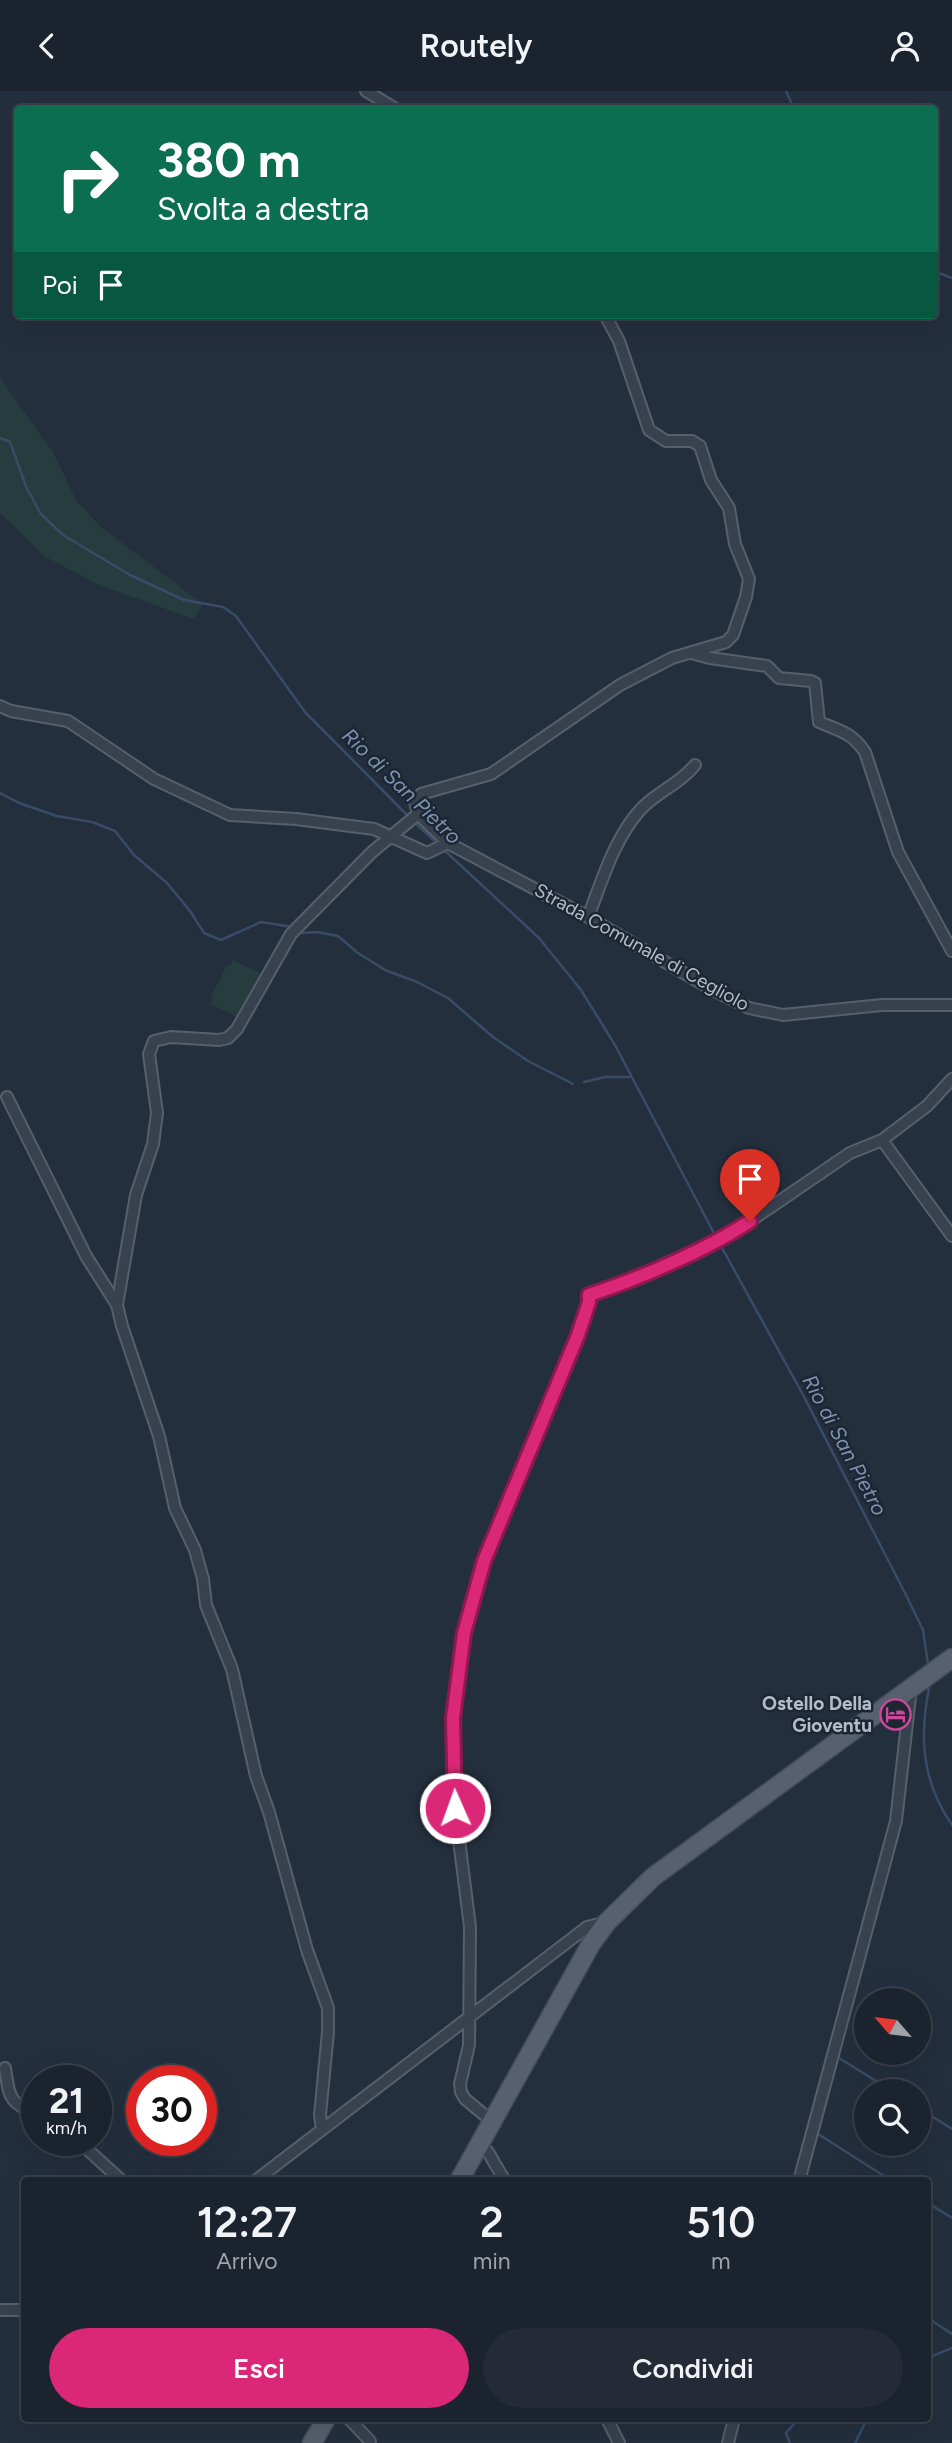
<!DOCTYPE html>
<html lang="it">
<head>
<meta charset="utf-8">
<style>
  body { margin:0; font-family:Figtree,sans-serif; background:#242b36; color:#f1f3f6; height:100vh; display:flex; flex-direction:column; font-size:26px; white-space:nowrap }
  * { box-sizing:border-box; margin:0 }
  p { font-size:23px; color:#a0a4aa }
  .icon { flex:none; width:38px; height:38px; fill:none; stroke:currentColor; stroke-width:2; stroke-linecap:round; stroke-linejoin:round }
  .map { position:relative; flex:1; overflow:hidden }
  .details { position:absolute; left:21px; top:2086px; width:910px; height:245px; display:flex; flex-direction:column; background:#1b232e; border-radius:7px; box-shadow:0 7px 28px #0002,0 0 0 2px #39404a }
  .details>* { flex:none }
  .guide { position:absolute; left:14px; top:14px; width:924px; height:214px; border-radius:7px; box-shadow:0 7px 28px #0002,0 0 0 2px #39404a; background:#0b6e4f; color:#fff; overflow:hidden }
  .needle { width:46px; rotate:298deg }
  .buttons { position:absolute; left:854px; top:1897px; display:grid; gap:14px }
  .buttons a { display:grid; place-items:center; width:77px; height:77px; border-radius:50%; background:#1b232e; box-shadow:0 7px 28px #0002,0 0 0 2px #39404a; font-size:35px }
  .speed { position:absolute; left:21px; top:1974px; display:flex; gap:14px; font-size:35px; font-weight:700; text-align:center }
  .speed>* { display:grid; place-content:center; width:91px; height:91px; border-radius:50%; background:#1b232e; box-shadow:0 7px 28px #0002,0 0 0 2px #39404a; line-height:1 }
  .speed small { font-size:18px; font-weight:400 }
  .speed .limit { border:10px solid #d22; background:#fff; color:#111 }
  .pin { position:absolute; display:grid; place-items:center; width:60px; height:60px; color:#fff; margin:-72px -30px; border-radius:50% 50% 50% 0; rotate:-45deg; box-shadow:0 0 7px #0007 }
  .pin .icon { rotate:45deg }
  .me { position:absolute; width:77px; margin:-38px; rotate:358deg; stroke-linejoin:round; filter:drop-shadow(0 0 5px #0008) }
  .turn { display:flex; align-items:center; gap:24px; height:147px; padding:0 28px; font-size:32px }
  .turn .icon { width:91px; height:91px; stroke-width:2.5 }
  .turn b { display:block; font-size:49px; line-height:60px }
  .then { display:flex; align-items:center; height:66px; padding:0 28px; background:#0003; gap:14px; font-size:26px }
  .eta { display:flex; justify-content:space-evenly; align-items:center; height:119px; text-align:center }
  .eta b { font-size:42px; font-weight:600; line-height:49px }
  .button { display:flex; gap:14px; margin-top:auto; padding:14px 28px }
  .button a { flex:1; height:80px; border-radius:42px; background:#db2777; color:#fff; font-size:28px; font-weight:600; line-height:80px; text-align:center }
  .button a+a { background:#242b36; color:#f1f3f6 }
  header { display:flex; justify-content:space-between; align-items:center; height:91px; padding:0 28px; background:#1b232e; font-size:32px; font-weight:600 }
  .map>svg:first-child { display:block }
  .green { fill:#263c3f }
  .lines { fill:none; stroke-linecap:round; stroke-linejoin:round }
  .stream { stroke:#394c67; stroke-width:2.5 }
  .street-casing { stroke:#565f6c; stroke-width:14 }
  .primary-casing { stroke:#414a57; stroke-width:21 }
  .street { stroke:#38414e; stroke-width:10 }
  .primary { stroke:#56606e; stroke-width:18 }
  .route-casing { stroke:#8e194d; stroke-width:18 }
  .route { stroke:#db2777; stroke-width:12 }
  .labels { text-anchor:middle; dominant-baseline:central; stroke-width:5; stroke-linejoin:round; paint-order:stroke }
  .street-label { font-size:19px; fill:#b4bcc9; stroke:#1d2633 }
  .poi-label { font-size:19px; font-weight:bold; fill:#b4bcc9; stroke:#1d2633; text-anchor:end }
  .water-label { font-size:21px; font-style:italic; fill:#7c92b1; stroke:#1d2633 }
</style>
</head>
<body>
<header><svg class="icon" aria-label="back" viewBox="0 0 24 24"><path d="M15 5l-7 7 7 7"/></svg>Routely<svg class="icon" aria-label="person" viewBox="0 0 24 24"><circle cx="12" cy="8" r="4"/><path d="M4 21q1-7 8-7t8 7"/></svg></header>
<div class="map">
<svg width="952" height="2352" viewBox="0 0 952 2352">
  <rect width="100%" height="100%" fill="#242f3e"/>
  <path class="green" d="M0 287 53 361 76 409 101 436 203 513 194 528 99 494 44 465 0 422Z
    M233 869 262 883 239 927 210 913 213 908 210 907 227 874 230 875Z"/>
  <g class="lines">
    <path class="stream" d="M786 0 794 18
      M934 180 952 187
      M0 347 10 351 27 398 41 423 63 444 130 484 184 509 223 516 236 525 305 621 410 727
      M0 702 19 712 57 725 92 731 115 740 134 764 167 792 190 820 204 842 221 849 261 831 293 836
      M415 732 438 753
      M443 758 539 847 581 899 615 954 716 1146
      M299 840 301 842 317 841 338 845 358 862 385 879 417 891 448 907 493 946 528 970 573 993
      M584 991 605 986H631
      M721 1155 802 1302 906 1504 923 1539 928 1573
      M930 1592C919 1644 921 1689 952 1734
      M839 1967 892 2000
      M919 2017 952 2038
      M818 2043 892 2090
      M928 2112 952 2127
      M928 2227 952 2243
      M928 2267 952 2257
      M790 2352 786 2342 798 2328
      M855 2352 867 2328"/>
    <defs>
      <path id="street" d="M366 0 396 18
        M691 562 710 567 767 575 779 587 811 590 815 592 819 631C840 640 851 641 865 661L898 761 952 860
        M0 615 11 620 68 630 154 688 230 724 296 728 374 738 427 762 448 752 588 826 711 898 749 917 783 924 882 914H952
        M448 752 418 723 415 711 421 703 491 683 620 594 672 567 726 551 733 544 746 506 749 488 735 453 729 417 711 389 700 355 692 350H666L649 339 619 250 605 224
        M588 826C602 790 614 748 640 719 657 700 679 694 695 674
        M7 1006 86 1165 117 1214
        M882 1049 952 1145
        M5 1977C10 2009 8 2009 37 2024
        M493 2031 465 2008 461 2001 460 1993 469 1954 470 1836 455 1717 453 1627 464 1542 484 1470 578 1244 589 1211V1204L631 1188 730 1144 850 1062 882 1049 927 1015 952 988
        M322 2039 320 2024 328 1941V1917L307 1859 269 1721 256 1685 232 1578 206 1514 203 1488 195 1459 175 1417 159 1345 122 1235 117 1214 136 1104 153 1053 157 1022 149 963 154 950 171 946 219 949 228 947 237 938 291 843 372 761 418 723
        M77 2049 122 2090
        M480 2053 488 2061 505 2090
        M255 2090 587 1836 607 1831
        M799 2090 896 1730 911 1597
        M0 2219H24
        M349 2328 370 2350
        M607 2328 619 2352
        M728 2352 734 2328"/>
      <path id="primary" d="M459 2090 591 1853 607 1831 653 1786 952 1567
        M312 2352 326 2328"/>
    </defs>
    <use href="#street" class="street-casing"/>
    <use href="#primary" class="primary-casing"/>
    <use href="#street" class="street"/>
    <use href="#primary" class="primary"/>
  </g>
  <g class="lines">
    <defs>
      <path id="route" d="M455 1717 453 1627 464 1542 484 1470 578 1244 589 1211V1204C638 1188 707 1159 750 1130"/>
    </defs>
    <use href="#route" class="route-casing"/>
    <use href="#route" class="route"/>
  </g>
  <defs>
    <symbol id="hotel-ring" viewBox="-11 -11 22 22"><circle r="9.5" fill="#1d2633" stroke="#d1479c" stroke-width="1.5"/><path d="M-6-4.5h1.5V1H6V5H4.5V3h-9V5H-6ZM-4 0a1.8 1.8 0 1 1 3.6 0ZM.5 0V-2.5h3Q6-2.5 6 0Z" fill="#d1479c"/></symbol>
  </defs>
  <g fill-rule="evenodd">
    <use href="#hotel-ring" x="878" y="1606" width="35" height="35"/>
  </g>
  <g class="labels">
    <g class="street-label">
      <text transform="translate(642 856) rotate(29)">Strada Comunale di Cegliolo</text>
    </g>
    <g class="poi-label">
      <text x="872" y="1612">Ostello Della<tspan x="872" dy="22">Gioventu</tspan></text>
    </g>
    <g class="water-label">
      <text transform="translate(402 695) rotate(44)">Rio di San Pietro</text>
      <text transform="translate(845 1354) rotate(62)">Rio di San Pietro</text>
    </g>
  </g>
</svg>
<div class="buttons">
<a><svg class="needle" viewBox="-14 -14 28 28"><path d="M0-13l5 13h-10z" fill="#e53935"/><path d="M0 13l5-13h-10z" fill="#a0a4aa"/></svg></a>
<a><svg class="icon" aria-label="search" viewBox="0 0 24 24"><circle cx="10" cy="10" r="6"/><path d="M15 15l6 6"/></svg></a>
</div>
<div class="speed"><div>21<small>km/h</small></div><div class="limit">30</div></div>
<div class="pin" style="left:750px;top:1130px;background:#d93025"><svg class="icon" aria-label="arrive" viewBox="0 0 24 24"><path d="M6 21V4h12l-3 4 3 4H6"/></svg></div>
<svg class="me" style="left:455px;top:1717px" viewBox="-20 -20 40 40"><circle r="17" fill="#db2777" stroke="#fff" stroke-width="3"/><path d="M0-11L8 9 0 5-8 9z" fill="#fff"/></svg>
<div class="guide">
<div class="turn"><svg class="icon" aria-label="right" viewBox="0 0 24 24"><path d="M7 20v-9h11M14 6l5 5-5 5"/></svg><div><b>380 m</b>Svolta a destra</div></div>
<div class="then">Poi<svg class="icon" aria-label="arrive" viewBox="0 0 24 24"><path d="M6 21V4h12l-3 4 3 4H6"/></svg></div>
</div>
<section class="details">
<div class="eta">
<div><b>12:27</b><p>Arrivo</p></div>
<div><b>2</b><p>min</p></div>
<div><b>510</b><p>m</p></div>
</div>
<div class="button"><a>Esci</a><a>Condividi</a></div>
</section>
</div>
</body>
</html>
